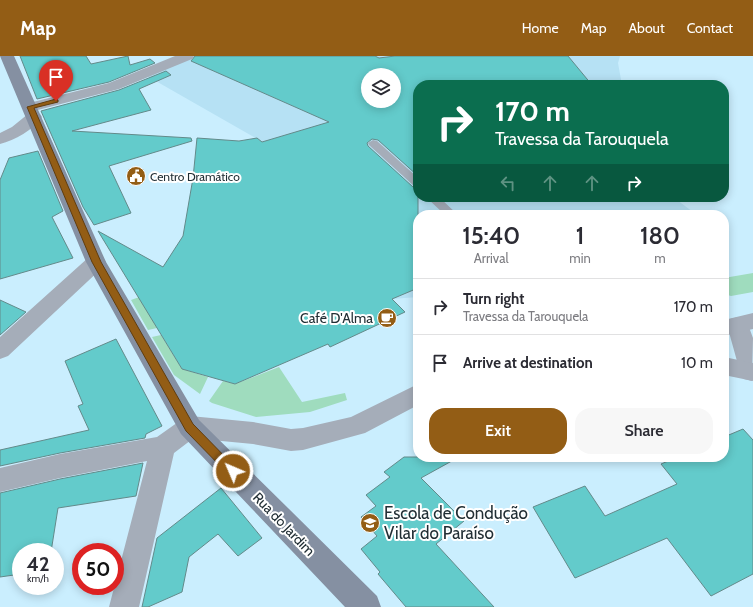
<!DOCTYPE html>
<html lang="en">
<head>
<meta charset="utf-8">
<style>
  body { margin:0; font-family:Cabin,sans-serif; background:#f7f7f7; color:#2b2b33; height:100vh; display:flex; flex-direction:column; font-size:15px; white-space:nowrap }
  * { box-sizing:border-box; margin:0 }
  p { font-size:13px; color:#7c7c81 }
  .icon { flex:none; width:22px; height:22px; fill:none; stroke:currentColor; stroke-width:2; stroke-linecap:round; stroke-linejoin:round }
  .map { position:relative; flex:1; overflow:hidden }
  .drawer { position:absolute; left:413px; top:154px; width:316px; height:252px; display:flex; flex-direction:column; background:#fff; border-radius:16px; box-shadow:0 2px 10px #0003 }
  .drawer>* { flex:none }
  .hud { position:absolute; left:413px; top:24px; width:316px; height:122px; border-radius:16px; box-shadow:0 2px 10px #0003; background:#0b6e4f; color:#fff; overflow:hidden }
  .controls { position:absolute; left:361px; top:12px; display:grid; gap:8px }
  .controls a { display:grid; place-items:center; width:40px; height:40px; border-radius:50%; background:#fff; box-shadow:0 2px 10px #0003; font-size:20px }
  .speed { position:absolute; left:12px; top:487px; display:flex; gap:8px; font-size:20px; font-weight:700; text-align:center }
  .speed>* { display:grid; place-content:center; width:52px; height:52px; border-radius:50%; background:#fff; box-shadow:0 2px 10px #0003; line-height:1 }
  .speed small { font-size:10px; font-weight:400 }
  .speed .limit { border:6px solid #d22; background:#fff; color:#111 }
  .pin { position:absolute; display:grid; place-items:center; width:34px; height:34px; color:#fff; margin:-41px -17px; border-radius:50% 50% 50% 0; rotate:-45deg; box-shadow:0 0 4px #0007 }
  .pin .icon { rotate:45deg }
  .me { position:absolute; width:44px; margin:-22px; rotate:315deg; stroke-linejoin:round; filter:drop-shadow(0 0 3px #0008) }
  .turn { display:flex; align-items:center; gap:14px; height:84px; padding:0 16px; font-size:18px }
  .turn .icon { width:52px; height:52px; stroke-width:2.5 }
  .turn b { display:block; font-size:28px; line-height:34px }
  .lanes { display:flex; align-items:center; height:38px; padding:0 16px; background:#0003; justify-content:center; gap:20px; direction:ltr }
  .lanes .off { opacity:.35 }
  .eta { display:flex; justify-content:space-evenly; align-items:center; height:68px; text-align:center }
  .eta b { font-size:24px; font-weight:600; line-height:28px }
  .action { display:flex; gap:8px; margin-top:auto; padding:8px 16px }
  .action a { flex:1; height:46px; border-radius:16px; background:#935d15; color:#fff; font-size:16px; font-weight:600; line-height:46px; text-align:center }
  .action a+a { background:#f7f7f7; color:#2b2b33 }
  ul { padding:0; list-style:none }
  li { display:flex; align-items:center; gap:12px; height:56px; padding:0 16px; border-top:1px solid #e1e1e2 }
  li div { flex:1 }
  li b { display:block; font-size:15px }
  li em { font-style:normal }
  header { display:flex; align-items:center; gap:24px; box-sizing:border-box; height:56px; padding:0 20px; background:#935d15; color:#fff }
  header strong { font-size:19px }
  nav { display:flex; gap:22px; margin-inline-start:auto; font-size:14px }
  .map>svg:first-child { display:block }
  .built { fill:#b6e1f4; fill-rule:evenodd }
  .green { fill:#9fdcbe }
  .building { fill:#63cbcb; stroke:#638a8a; fill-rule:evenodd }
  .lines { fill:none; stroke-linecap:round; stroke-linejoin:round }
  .service { fill:#a5adb9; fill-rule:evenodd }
  .minor { fill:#a5adb9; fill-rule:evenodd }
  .tertiary { fill:#a5adb9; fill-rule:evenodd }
  .secondary { fill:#8590a2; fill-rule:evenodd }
  .route { fill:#935d15; stroke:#603c0e }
  .labels { text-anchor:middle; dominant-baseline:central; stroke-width:4; stroke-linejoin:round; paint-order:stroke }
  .far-poi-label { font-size:12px; fill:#212e34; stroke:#fff; text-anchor:start }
  .poi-label { font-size:14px; fill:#212e34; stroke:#fff; text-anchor:end }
  .street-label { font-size:14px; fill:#212e34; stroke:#fff }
  .near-poi-label { font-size:17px; fill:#212e34; stroke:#fff; text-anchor:start }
</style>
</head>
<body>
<header>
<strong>Map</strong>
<nav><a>Home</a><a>Map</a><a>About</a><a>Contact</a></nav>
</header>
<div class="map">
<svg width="753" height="551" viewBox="0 0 753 551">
  <rect width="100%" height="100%" fill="#caeefe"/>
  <path class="built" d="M190 0H620L618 7 622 29H418V141H676L677 144 697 159H418V241L392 243 349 195 261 85 147 20ZM368 19H394V45H368Z"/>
  <path class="green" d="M753 217V236L731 240 724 238V222Z
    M142 240 157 272 148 274 131 244Z
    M161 279 182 313 208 321 200 338 174 319 152 281Z
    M279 311 302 346 345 337 347 344 310 356 256 361 212 347 209 345 223 325 235 328Z"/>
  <path class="building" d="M20 0H86L91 8 128 0 130 9 150 3 155 7 109 26 37 43Z
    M195 0H375L379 2 395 0H568L592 29H418V120L378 84 372 83 367 87 368 90 413 131 418 132V232L392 243 405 256 330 291 328 288 235 328 182 313 98 175 163 211 183 180 193 122 197 82 239 85 257 82 262 86 329 66 191 5ZM368 19H394V45H368Z
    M166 15 171 19 139 33 151 54 72 75 191 82 192 85 109 110 131 157 94 169 83 151 41 55 119 34Z
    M38 95 63 155 52 161 73 202 0 223V124L9 102Z
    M0 244 26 256 0 279Z
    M116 283 162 370 146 378 145 382 60 397 0 410V394L89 374 78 350 83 348 65 305Z
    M743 373 753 384V518L711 540 667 482 575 522 533 451 585 430 605 460 677 428 661 408 678 401H724V381Z
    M404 401H459L421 422 464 465 436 488 494 551H406L378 518 380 516 361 493 377 480 361 461 376 450 366 439 390 421 384 416Z
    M143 407 136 440 58 452 51 496H21V518L0 521V437L60 423Z
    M221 432 262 482 238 500 218 478 189 501 182 536 148 551H142L157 482Z"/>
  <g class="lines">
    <path class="service" d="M373 84 377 85 418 122V131L414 130 369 89 368 87Z
      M426 141H439L458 159H445Z"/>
    <path class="minor" d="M175 0H194L192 3 119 33 30 56 25 54 22 51 25 48 109 27Z
      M34 56 40 58 42 61C33 74 15 84 0 88V77L12 71 28 58Z
      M96 199 103 201 106 206 103 211 8 300 0 303V281L89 201Z
      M738 261 746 263 753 282 752 325 744 323 740 316 727 269 730 263Z
      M190 360 199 364 202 371 199 378 174 397 139 551H109L147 405 60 422 0 436V412L60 398 157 381 181 364Z"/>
    <path class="tertiary" d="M753 257V273L724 280V264Z
      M724 301 753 307V325L724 319Z
      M418 328V349L365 377 303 394 291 395 253 388 190 382 181 378 178 371 181 364 190 360 253 366 291 373 303 372 351 361Z"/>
    <path class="secondary" d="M0 0H14L106 206 199 364 377 540 381 551H345L181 378 86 206Z"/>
  </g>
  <path class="route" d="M56 43 58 44V46L34 52 101 206 193 368 236 412 238 415 236 419 233 420 229 419 186 375 92 206 27 51Z"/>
  <defs>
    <symbol id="civic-disc" viewBox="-11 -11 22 22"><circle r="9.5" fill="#935d15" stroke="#fff"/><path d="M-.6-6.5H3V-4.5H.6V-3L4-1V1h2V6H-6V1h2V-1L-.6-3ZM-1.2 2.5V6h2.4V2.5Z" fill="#fff"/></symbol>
    <symbol id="cafe-disc" viewBox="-11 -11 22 22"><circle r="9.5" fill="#935d15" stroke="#fff"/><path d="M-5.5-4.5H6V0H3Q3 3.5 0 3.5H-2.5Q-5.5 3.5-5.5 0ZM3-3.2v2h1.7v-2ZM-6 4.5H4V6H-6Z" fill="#fff"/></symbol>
    <symbol id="school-disc" viewBox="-11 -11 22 22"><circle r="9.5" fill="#935d15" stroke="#fff"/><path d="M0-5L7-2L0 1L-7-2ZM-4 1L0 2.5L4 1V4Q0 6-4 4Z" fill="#fff"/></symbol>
  </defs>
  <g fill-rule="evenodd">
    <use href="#civic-disc" x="125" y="109" width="22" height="22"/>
    <use href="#cafe-disc" x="376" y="251" width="22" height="22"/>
    <use href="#school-disc" x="359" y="456" width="22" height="22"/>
  </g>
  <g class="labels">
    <g class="far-poi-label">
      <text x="150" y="120">Centro Dramático</text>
    </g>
    <g class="poi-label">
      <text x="373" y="262">Café D'Alma</text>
    </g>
    <g class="street-label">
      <text transform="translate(284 468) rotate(46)">Rua do Jardim</text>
    </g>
    <g class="near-poi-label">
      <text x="384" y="457">Escola de Condução<tspan x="384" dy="20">Vilar do Paraíso</tspan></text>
    </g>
  </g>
</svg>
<div class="controls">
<a><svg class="icon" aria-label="layers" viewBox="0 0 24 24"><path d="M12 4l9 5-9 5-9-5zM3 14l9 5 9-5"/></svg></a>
</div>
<div class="speed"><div>42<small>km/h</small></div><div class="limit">50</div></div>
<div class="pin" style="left:56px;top:45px;background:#d93025"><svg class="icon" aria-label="arrive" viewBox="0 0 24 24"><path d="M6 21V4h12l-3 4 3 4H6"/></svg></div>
<svg class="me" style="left:233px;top:415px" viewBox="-20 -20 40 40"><circle r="17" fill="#935d15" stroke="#fff" stroke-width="3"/><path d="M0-11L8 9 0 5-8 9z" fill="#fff"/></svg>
<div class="hud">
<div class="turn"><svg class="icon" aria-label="right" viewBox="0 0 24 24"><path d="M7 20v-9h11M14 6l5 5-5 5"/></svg><div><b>170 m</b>Travessa da Tarouquela</div></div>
<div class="lanes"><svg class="icon off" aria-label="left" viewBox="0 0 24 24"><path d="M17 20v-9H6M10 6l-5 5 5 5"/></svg><svg class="icon off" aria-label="ahead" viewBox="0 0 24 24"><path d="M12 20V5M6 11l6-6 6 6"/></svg><svg class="icon off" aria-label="ahead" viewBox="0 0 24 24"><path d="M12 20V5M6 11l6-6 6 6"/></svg><svg class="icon" aria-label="right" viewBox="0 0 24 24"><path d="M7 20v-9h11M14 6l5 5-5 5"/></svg></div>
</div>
<section class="drawer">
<div class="eta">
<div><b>15:40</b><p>Arrival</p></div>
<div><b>1</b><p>min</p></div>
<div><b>180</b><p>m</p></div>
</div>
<ul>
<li><svg class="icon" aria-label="right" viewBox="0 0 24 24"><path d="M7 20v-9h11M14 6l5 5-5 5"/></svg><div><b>Turn right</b><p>Travessa da Tarouquela</p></div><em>170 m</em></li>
<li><svg class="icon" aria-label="arrive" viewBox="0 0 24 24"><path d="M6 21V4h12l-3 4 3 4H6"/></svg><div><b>Arrive at destination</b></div><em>10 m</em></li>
</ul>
<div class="action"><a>Exit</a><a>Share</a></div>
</section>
</div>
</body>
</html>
